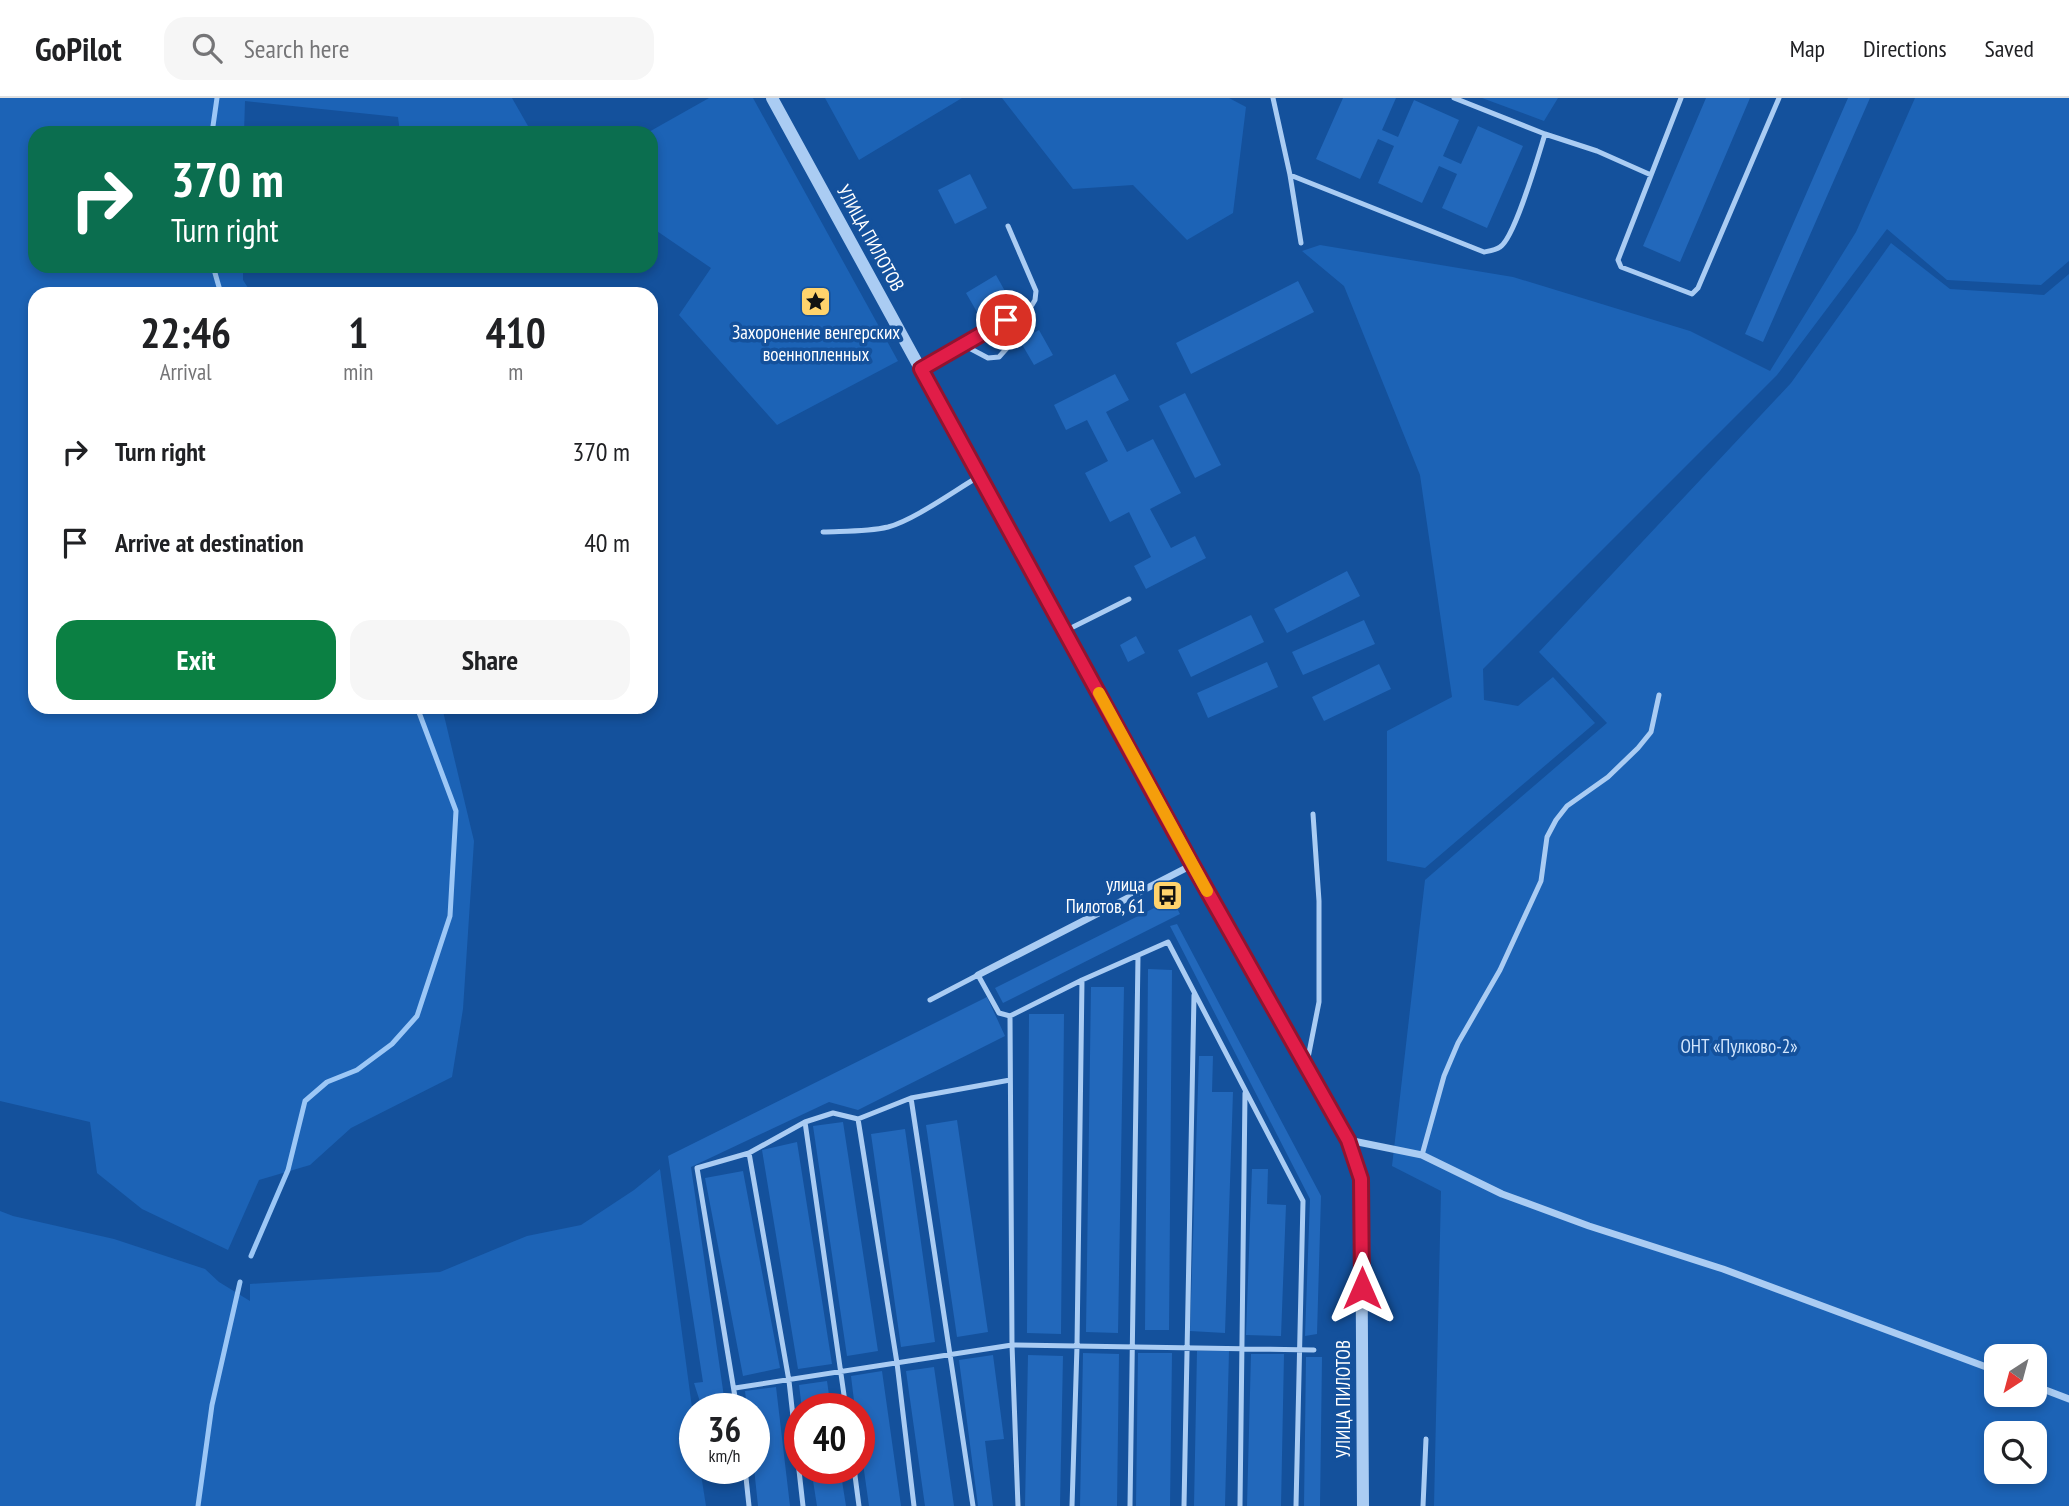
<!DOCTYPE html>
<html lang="en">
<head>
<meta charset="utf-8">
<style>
  body { margin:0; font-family:"PT Sans Narrow",sans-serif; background:#f6f6f6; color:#202124; height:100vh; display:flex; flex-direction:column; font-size:26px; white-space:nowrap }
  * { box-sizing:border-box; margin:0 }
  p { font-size:23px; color:#757577 }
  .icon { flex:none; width:38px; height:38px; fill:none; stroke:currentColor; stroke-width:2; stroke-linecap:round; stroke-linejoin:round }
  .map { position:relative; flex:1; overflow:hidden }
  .details { position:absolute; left:28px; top:189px; width:630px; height:427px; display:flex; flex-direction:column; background:#fff; border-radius:21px; box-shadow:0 4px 10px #0003 }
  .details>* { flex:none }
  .guide { position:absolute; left:28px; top:28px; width:630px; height:147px; border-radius:21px; box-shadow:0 4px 10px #0003; background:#0b6e4f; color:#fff; overflow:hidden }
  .needle { width:46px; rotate:216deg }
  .fabs { position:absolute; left:1984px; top:1246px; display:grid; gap:14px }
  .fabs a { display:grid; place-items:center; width:63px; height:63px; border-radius:14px; background:#fff; box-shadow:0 4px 10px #0003; font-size:35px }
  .speed { position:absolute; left:679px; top:1295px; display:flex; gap:14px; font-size:35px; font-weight:700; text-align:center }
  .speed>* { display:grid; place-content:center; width:91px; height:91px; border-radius:50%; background:#fff; box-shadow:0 4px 10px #0003; line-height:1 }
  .speed small { font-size:18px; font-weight:400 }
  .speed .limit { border:10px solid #d22; background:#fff; color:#111 }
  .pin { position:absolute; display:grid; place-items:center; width:60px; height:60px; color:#fff; margin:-30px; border:4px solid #fff; border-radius:50%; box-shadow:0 2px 7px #0007 }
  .me { position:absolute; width:77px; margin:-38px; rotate:0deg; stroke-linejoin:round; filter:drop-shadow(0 0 5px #0008) }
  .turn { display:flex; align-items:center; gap:24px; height:147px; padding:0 28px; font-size:32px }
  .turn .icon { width:91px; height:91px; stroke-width:2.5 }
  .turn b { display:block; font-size:49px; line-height:60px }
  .eta { display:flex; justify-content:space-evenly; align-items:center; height:119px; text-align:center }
  .eta b { font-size:42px; font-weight:700; line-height:49px }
  .primary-button { display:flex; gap:14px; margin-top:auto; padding:14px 28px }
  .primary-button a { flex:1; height:80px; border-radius:21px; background:#0b8043; color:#fff; font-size:28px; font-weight:700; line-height:80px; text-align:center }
  .primary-button a+a { background:#f6f6f6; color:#202124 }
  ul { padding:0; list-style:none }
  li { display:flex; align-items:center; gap:21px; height:91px; padding:0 28px }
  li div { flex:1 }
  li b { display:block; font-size:26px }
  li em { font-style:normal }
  header { display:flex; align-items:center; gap:42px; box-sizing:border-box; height:98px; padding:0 35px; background:#fff; border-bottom:2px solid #e0e0e0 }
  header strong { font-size:33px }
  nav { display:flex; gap:38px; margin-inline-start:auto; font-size:24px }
  .search { width:490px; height:63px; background:#f6f6f6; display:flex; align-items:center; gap:18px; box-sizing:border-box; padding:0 24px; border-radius:21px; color:#757577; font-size:26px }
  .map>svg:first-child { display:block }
  .green { fill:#1c63b6; fill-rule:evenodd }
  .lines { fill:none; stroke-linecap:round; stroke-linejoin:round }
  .stream { stroke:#9cc7f6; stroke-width:5 }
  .building { fill:#2268bb }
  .service { stroke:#aaccf3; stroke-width:5 }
  .minor { stroke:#aaccf3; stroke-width:7 }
  .tertiary { stroke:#aaccf3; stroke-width:12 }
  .route-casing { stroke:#92132f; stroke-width:18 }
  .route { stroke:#e11d48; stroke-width:12 }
  .slow { stroke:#f59e0b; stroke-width:12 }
  .labels { text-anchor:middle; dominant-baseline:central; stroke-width:7; stroke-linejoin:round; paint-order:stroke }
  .street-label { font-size:19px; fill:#fff; stroke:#14519c }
  .poi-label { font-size:19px; fill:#fff; stroke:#14519c }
  .park-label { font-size:19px; fill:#d2e6fd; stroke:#14519c }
</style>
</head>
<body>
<header>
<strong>GoPilot</strong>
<div class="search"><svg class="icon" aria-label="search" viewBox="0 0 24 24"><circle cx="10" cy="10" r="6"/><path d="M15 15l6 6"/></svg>Search here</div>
<nav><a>Map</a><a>Directions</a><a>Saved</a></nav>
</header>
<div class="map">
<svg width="2069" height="1408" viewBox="0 0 2069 1408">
  <rect width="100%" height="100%" fill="#14519c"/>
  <path class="green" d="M0 0H512L532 35H400L398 19 245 3 244 35H35V168H243V182L252 196H35V609H442L474 743 463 911 452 979 351 1030 310 1067 259 1082 228 1152 142 1111 97 1075 90 1024 0 1003Z
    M709 0H753L898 263 777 327 679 217 711 170 651 129V35H647Z
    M825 0H962L859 62Z
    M1002 0H1229L1246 9 1233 115 1187 142 1133 87 1073 91Z
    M1482 0H1558L1544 23Z
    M1915 0H2069V163L2041 187 1947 182 1887 131 1777 277 1483 571 1484 602 1518 608 1553 579 1595 625 1425 770 1387 763V633L1452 599 1420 377 1344 188 1302 153 1320 147 1513 179 1690 233 1770 273 1856 134Z
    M1891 145 1950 191 2044 197 2069 176V1408H1434L1441 1093 1392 1068 1425 782 1607 625 1539 554 1791 285ZM1997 1258H2035V1297H1997ZM1997 1335H2035V1374H1997Z
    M660 1071 695 1332V1370H700L706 1408H0V1113L13 1118 114 1141 205 1171 219 1184 250 1203V1186L440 1174 527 1138 581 1127 634 1092Z"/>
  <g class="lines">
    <path class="stream" d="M212 35 217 0
      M213 168 221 196
      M251 1158 288 1072 305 1003 327 984 357 972 392 946 417 918 450 818 456 713 417 609
      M198 1408 212 1307 240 1184"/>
  </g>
  <path class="building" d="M1343 0H1396L1382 32 1398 39 1414 2 1459 22 1443 58 1461 66 1478 28 1523 48 1487 130 1442 110 1457 76 1439 68 1422 105 1378 85 1394 48 1378 41 1360 81 1316 61Z
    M1706 0H1750L1680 164 1643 148Z
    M1848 0H1870L1763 244 1745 236Z
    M970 76 987 110 955 126 938 92Z
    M996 177 1015 211 985 228 966 195Z
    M1298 183 1314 214 1191 276 1176 245Z
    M1039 232 1053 257 1034 267 1020 243Z
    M1115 276 1129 302 1106 314 1127 354 1153 341 1181 395 1150 411 1171 450 1195 438 1206 460 1146 491 1134 468 1151 459 1129 414 1110 424 1085 375 1108 363 1087 322 1066 332 1054 307Z
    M1185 295 1221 367 1195 380 1159 308Z
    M1347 473 1360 498 1287 535 1274 511Z
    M1251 517 1264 544 1191 579 1178 552Z
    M1364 522 1375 546 1303 577 1292 554Z
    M1136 538 1145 555 1128 564 1120 547Z
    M1267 564 1278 589 1208 620 1197 595Z
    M1379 566 1391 591 1324 623 1312 599Z
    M1172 801 1180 816 1003 905 995 890Z
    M1177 826 1321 1098 1317 1236 1305 1238 1310 1101 1170 828Z
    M1148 871 1172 872 1169 1232H1145Z
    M1091 889H1124L1118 1235 1086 1234Z
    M987 899 1005 938 858 1012 829 1004 691 1069 725 1306 702 1310 694 1285 703 1284 668 1058Z
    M1029 916H1064L1061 1236 1027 1235Z
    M1199 958H1213L1212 994H1233L1225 1235 1190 1233Z
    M957 1022 988 1234 957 1239 926 1027Z
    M843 1024 878 1253 847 1258 813 1028Z
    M905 1031 935 1244 901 1249 871 1036Z
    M797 1044 832 1266 798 1271 762 1052Z
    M1252 1071H1268L1267 1106 1286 1107 1281 1238 1246 1237Z
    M743 1073 780 1270 743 1278 705 1080Z
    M1197 1253H1229L1225 1408H1194Z
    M1083 1255 1119 1256 1117 1408H1080Z
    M1138 1255H1172L1170 1408H1136Z
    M1251 1256H1284L1281 1408H1247Z
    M993 1257 1004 1341 985 1343 993 1408H978L959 1262Z
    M1028 1257 1063 1258 1060 1408H1025Z
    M1306 1259H1322L1320 1408H1304Z
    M934 1269 954 1408H925L906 1273Z
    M882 1273 901 1408H869L859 1337V1311H855L851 1278Z
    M827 1283 831 1311H802L799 1287Z
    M776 1289 790 1408H758L754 1370V1311H747L745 1293Z
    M811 1370H840L846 1408H817Z"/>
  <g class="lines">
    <path class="service" d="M1273 0 1290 77 1301 145
      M1454 0 1545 36
      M1681 0 1618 162 1621 169 1692 196 1698 190 1779 0
      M1290 77 1484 154C1489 153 1496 152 1500 149 1515 140 1539 55 1545 36L1597 53 1651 77
      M968 243 971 251 988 260 999 259 1007 250 1011 238 1005 222
      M921 271 1032 207 1035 202 1036 193 1008 128
      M823 434C844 433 867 434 888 429 914 422 954 393 978 379
      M1065 533 1129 501
      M930 902 978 877 999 915 1010 918
      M1307 965 1319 904V803L1313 716
      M911 1000 973 1408
      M858 1021 897 1265 914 1408
      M805 1024 846 1311
      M749 1055 789 1283 803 1408
      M1422 1057 1444 978 1458 945 1500 872 1541 783 1547 739 1556 722 1567 708 1608 679 1638 650 1651 634 1659 597
      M735 1290 1012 1247 1314 1252
      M737 1311 697 1070 749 1055 805 1024 833 1015 858 1021 911 1000 1010 982
      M745 1370 749 1408
      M854 1370 859 1408
      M1018 1408 1012 1247 1010 918 1082 882 1168 844 1303 1103 1296 1408
      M1072 1408 1077 1248 1082 882
      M1130 1408 1138 858
      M1184 1408 1194 897
      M1240 1408 1245 995
      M1423 1408 1426 1341"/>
    <path class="minor" d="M978 877 1192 767
      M1348 1042 1422 1057 1502 1096 1589 1128 1723 1171 1997 1273
      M2035 1288 2069 1301"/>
    <path class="tertiary" d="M772 0 1192 767 1348 1042 1361 1081 1363 1408"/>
  </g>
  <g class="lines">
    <defs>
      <path id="route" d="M1006 222 921 271 1192 766 1348 1042 1361 1081 1362 1190"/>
    </defs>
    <use href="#route" class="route-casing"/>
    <use href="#route" class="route"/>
    <path class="slow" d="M1099 595 1207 793"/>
  </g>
  <defs>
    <symbol id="sight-square" viewBox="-11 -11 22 22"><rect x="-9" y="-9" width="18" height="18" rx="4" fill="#ffd36c" stroke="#14519c"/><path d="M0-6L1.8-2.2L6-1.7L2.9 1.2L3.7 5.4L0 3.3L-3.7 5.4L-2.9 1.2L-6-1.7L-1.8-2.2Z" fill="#111"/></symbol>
    <symbol id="bus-square" viewBox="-11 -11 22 22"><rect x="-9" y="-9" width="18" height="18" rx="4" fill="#ffd36c" stroke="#14519c"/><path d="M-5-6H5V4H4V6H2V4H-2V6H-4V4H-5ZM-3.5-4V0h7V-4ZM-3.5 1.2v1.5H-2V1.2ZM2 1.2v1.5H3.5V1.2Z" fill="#111"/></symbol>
  </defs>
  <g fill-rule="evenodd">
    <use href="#sight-square" x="798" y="186" width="35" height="35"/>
    <use href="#bus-square" x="1150" y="780" width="35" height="35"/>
  </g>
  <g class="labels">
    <g class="street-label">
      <text transform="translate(871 140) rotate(61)">УЛИЦА ПИЛОТОВ</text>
      <text transform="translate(1343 1301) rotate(-90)">УЛИЦА ПИЛОТОВ</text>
    </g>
    <g class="poi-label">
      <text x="816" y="234">Захоронение венгерских<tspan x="816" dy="22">военнопленных</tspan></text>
      <text x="1145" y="786" text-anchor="end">улица<tspan x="1145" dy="22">Пилотов, 61</tspan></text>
    </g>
    <g class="park-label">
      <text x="1739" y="948">ОНТ «Пулково-2»</text>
    </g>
  </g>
</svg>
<div class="fabs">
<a><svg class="needle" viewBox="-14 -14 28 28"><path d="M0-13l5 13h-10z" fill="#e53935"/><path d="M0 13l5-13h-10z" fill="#757577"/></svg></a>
<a><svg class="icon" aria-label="search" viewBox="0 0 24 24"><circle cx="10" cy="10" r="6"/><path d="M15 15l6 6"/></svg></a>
</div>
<div class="speed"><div>36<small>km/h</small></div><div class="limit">40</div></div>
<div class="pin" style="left:1006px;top:222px;background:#d93025"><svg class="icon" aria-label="arrive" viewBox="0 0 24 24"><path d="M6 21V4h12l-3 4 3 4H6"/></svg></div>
<svg class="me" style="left:1362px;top:1190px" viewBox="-20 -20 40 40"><path d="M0-17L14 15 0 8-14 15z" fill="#e11d48" stroke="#fff" stroke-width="4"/></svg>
<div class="guide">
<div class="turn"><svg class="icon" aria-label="right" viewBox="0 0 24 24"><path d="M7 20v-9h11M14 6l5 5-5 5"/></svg><div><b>370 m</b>Turn right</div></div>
</div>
<section class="details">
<div class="eta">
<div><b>22:46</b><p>Arrival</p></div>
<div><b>1</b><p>min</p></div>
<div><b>410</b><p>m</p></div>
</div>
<ul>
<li><svg class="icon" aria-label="right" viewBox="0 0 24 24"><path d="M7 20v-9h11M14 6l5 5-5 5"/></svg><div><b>Turn right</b></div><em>370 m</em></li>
<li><svg class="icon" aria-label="arrive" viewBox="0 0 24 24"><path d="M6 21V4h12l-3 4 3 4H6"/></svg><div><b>Arrive at destination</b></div><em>40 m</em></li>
</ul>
<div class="primary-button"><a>Exit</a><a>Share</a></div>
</section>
</div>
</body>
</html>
